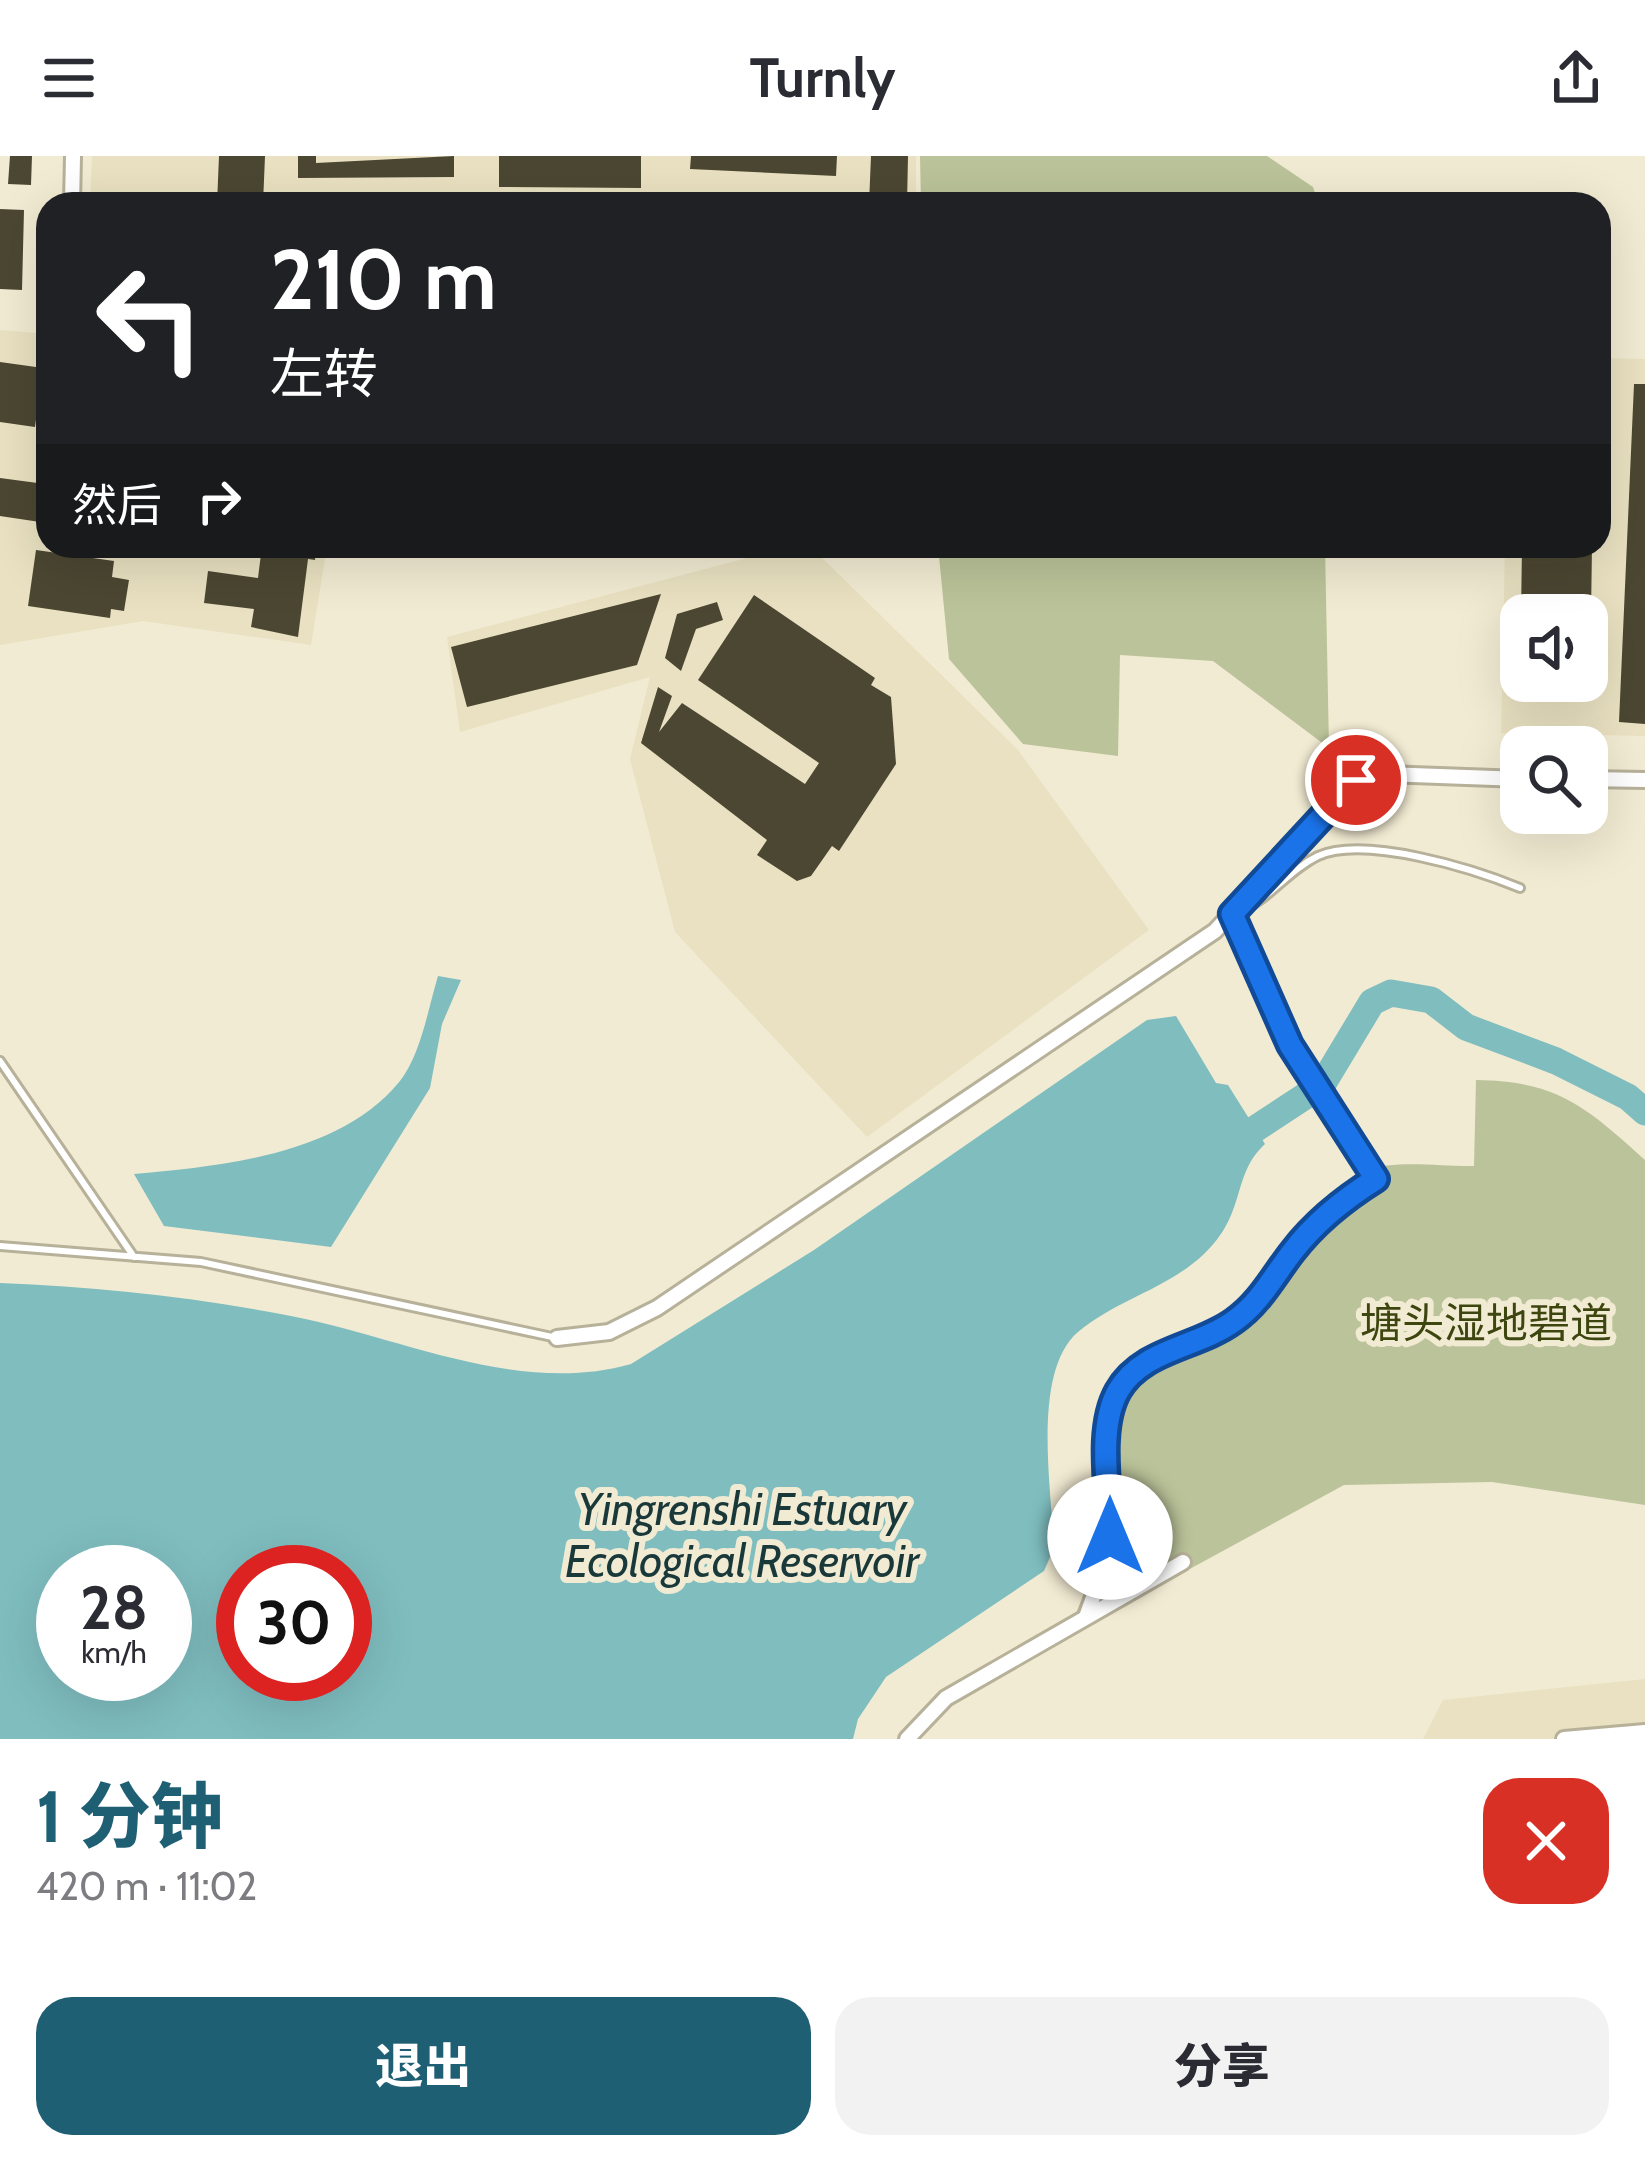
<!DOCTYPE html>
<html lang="zh">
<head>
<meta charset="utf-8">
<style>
  body { margin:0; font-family:Cabin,"Noto Sans SC",sans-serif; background:#f2f2f3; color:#2b2b33; height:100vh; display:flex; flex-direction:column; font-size:45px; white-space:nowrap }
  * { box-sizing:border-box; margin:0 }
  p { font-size:39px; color:#7c7c81 }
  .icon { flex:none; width:66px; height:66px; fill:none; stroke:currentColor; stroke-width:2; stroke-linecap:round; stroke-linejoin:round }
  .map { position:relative; height:1583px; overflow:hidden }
  .side { display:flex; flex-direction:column; background:#fff; flex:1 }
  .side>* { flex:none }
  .guide { position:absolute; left:36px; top:36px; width:1575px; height:366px; border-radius:36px; box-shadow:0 12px 48px #0002; background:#202124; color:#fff; overflow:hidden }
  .controls { position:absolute; left:1500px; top:438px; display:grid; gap:24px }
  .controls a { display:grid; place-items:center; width:108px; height:108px; border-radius:24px; background:#fff; box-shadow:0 12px 48px #0002; font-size:60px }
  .speed { position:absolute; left:36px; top:1389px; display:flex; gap:24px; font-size:60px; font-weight:700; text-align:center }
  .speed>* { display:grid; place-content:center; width:156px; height:156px; border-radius:50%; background:#fff; box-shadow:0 12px 48px #0002; line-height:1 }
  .speed small { font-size:30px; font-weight:400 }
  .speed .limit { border:18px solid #d22; background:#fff; color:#111 }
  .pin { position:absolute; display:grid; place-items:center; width:102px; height:102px; color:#fff; margin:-51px; border:6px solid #fff; border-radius:50%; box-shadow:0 3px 12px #0007 }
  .me { position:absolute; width:132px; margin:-66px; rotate:0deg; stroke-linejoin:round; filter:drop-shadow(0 0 9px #0008) }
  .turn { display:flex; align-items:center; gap:42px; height:252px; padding:0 36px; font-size:54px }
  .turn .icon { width:156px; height:156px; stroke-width:2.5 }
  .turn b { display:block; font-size:84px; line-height:102px }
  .then { display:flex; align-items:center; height:114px; padding:0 36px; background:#0003; gap:24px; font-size:45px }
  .round { display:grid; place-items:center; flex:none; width:126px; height:126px; border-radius:36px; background:#f2f2f3 }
  .head { display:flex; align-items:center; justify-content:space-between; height:204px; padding:0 36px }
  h1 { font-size:72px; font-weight:800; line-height:90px; color:#1e5f74 }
  .cta { display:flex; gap:24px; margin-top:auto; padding:24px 36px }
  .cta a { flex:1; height:138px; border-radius:36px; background:#1e5f74; color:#fff; font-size:48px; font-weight:800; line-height:138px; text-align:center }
  .cta a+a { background:#f2f2f3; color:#2b2b33 }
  header { display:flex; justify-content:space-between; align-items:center; height:156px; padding:0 36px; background:#fff; font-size:54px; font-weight:800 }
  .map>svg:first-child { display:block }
  .built { fill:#e9e1c1; fill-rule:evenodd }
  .green { fill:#bbc39a }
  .water { fill:#7fbdbf; fill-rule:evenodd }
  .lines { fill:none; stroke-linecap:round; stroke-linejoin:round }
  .river { stroke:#7fbdbf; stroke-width:27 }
  .building { fill:#4c4732 }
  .lane-casing { stroke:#b7b19a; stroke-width:12 }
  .street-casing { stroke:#b7b19a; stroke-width:20 }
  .lane { stroke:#fff; stroke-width:6 }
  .street { stroke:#fff; stroke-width:14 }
  .route-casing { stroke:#114b97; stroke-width:30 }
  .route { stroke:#1a73e8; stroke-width:21 }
  .labels { text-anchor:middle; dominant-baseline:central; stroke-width:12; stroke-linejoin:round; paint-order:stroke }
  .park-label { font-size:42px; fill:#3e4610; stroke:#f2ebd3 }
  .water-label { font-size:45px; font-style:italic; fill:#183839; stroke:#f2ebd3 }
</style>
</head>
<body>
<header><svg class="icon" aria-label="menu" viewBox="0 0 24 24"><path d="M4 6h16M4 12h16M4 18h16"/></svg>Turnly<svg class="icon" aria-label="share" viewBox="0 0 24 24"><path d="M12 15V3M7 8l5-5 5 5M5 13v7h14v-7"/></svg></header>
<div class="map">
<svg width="1645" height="1583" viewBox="0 0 1645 1583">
  <rect width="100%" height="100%" fill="#f2ebd3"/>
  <path class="built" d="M92 0H916V48H90Z
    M0 174 48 178V390H327L311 489 143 465 0 489Z
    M1599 202 1645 203V580L1501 577 1505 390H1599ZM1521 459H1587V525H1521Z
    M792 390H810L1018 594 1149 774 867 981 675 776 630 603 650 521 460 576 447 481Z
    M1645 1523V1583H1423L1443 1544Z"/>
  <path class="green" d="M920 0H1267L1313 31 1319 48H921Z
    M938 390H1325L1329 592 1213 505 1120 499 1118 600 1023 588 949 503Z
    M1476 924C1558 925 1586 951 1645 1004V1349L1492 1326 1344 1329 1083 1471 1076 1457C1099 1406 1098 1359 1098 1305 1097 1287 1094 1269 1099 1251 1118 1184 1188 1190 1233 1151 1281 1109 1304 1044 1366 1015 1393 1003 1444 1011 1474 1010Z"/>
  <path class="water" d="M438 820 461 824 442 868 430 932 331 1091 164 1070 134 1018C222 1010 340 999 400 925 421 898 428 853 438 820Z
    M1176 860 1216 927 1228 929 1265 988C1231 1019 1247 1058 1204 1098 1167 1133 1116 1144 1078 1176 1031 1216 1052 1336 1054 1392L1044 1415 886 1521 858 1563 853 1583H0V1127C98 1131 194 1141 291 1160 400 1181 519 1240 631 1208L814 1094 1147 864ZM63 1416H165V1518H63ZM243 1416H345V1518H243Z"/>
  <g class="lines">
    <path class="river" d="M1255 973 1322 929 1372 846 1391 837 1431 844 1466 871 1556 905 1628 941 1645 956"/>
  </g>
  <path class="building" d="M10 0H32L31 29 8 28Z
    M219 0H265L263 48H217Z
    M298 0H316V7L454 0V21L298 22Z
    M499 0H641V32L499 31Z
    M691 0H837L836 20 690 13Z
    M871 0H908L907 48H869Z
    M0 53 24 54 22 134 0 133Z
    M0 206 43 212 35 271 0 266Z
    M1634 228H1645V568L1619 566Z
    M0 322 45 328 40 366 0 360Z
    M262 390H316L315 404 308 403 298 481 251 471 254 453 204 447 208 415 258 422Z
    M1522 390H1592L1591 459H1521Z
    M36 394 114 405 112 421 129 424 124 455 111 453 110 462 28 450Z
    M661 438 637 509 467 551 451 491Z
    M754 439 875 522 871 529 891 541 896 608 839 695 832 690 811 720 797 725 757 699 767 684 641 587 658 531 672 540 659 576 682 547 805 628 819 607 698 524Z
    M717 446 723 464 696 473 681 515 665 502 677 458Z"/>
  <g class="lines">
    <defs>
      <path id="lane" d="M1242 755C1271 741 1289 714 1318 700 1365 679 1474 713 1520 732
        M0 905 134 1101
        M0 1090 201 1106 557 1182"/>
      <path id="street" d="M72 48 73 0
        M1587 623 1645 624
        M557 1182 609 1176 657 1152 1215 775 1356 624 1385 618 1521 623
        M1086 1461 1107 1402V1275L1117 1237 1142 1208 1209 1181 1237 1163 1313 1071 1376 1023 1290 889 1232 758
        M907 1583 946 1542 1183 1406
        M1564 1583 1645 1576"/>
    </defs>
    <use href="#lane" class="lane-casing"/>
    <use href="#street" class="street-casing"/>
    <use href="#lane" class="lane"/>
    <use href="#street" class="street"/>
  </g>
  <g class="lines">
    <defs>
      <path id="route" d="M1110 1381C1110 1338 1096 1274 1118 1235 1142 1193 1197 1192 1234 1165 1260 1147 1274 1119 1293 1095 1316 1065 1344 1043 1376 1023L1290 889 1232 758 1356 624"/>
    </defs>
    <use href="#route" class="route-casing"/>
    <use href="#route" class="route"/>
  </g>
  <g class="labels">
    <g class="park-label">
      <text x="1486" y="1167">塘头湿地碧道</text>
    </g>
    <g class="water-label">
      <text x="742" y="1353">Yingrenshi Estuary<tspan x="742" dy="52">Ecological Reservoir</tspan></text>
    </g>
  </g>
</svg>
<div class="controls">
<a><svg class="icon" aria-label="sound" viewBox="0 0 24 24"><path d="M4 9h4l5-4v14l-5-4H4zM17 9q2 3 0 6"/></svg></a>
<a><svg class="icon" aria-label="search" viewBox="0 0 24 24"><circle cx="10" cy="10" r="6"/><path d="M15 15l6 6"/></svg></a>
</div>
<div class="speed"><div>28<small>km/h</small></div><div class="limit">30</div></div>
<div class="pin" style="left:1356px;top:624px;background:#d93025"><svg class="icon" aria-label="arrive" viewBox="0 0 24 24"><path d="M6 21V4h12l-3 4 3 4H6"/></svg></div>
<svg class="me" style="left:1110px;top:1381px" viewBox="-20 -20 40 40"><circle r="19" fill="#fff"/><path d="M0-13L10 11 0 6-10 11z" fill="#1a73e8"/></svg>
<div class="guide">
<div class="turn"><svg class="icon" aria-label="left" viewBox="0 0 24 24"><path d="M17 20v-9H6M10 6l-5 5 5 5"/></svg><div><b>210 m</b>左转</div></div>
<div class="then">然后<svg class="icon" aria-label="right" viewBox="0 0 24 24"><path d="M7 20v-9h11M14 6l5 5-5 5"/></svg></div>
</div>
</div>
<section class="side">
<div class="head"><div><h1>1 分钟</h1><p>420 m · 11:02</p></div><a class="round" style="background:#d93025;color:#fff"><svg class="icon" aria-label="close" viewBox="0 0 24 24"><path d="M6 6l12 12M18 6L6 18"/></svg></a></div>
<div class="cta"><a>退出</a><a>分享</a></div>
</section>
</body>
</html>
